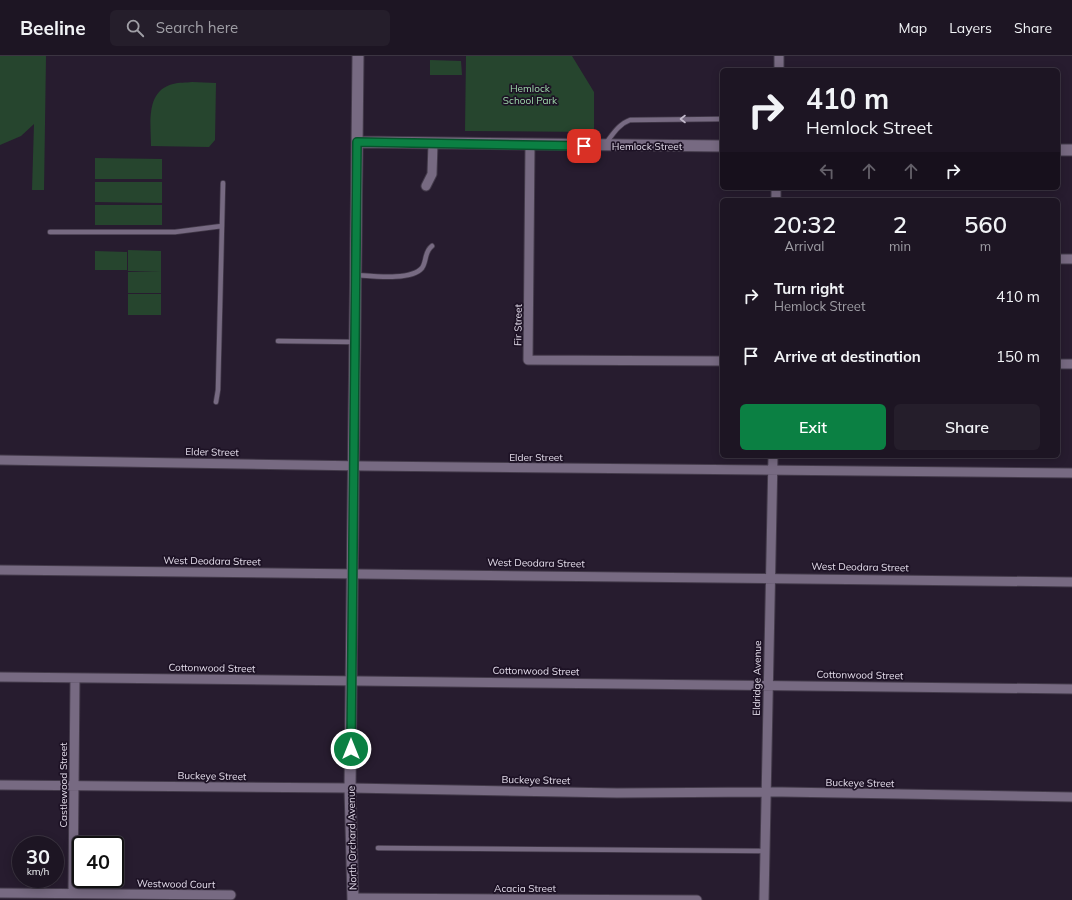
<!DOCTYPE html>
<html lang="en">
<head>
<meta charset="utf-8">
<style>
  body { margin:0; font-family:Mulish,sans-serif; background:#251e2b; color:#f1f3f6; height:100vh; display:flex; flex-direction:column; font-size:15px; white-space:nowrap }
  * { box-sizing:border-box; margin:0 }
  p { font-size:13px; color:#a09fa6 }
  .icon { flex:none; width:22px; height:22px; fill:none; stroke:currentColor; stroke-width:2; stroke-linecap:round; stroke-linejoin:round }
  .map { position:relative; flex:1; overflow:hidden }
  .panel { position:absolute; left:720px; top:142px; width:340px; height:260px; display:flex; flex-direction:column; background:#1d1523; border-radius:6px; box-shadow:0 2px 10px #0003,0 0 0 1px #3b3441 }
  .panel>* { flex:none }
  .top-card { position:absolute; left:720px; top:12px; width:340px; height:122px; border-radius:6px; box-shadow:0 2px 10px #0003,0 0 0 1px #3b3441; background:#1d1523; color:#f1f3f6; overflow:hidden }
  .speed { position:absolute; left:12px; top:780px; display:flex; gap:8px; font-size:20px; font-weight:700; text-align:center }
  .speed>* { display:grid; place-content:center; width:52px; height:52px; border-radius:50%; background:#1d1523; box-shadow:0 2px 10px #0003,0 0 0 1px #3b3441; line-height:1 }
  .speed small { font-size:10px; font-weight:400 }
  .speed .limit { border:2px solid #111; border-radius:6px; background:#fff; color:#111 }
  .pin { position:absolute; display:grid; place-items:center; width:34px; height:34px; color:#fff; margin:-17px; border-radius:8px; box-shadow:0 2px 6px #0006 }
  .me { position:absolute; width:44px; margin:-22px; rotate:0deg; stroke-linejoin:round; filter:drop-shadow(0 0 3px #0008) }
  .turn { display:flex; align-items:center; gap:14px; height:84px; padding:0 20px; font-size:18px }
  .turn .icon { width:52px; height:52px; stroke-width:2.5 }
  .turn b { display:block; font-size:28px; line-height:34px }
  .lanes { display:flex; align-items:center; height:38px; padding:0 20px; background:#0003; justify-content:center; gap:20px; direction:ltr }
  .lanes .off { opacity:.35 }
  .eta { display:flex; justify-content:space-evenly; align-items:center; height:68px; text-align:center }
  .eta b { font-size:24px; font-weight:600; line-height:28px }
  .button { display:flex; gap:8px; margin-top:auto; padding:8px 20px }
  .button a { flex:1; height:46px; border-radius:6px; background:#0b8043; color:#fff; font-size:16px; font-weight:600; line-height:46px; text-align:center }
  .button a+a { background:#251e2b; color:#f1f3f6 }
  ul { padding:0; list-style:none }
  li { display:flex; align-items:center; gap:12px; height:60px; padding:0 20px }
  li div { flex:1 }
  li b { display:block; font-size:15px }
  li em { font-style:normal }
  header { display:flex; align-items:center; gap:24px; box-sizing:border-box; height:56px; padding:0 20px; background:#1d1523; border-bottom:1px solid #3b3441 }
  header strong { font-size:19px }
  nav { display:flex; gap:22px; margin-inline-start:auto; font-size:14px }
  .search { width:280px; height:36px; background:#251e2b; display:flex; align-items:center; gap:10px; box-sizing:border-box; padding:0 14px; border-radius:6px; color:#a09fa6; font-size:15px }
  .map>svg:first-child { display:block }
  .green { fill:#26452e }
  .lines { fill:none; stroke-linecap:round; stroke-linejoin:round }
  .service-casing { stroke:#433a4a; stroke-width:6 }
  .minor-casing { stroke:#433a4a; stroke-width:11 }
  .tertiary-casing { stroke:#433a4a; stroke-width:13 }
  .service { stroke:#776a82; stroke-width:4.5 }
  .minor { stroke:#776a82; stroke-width:9 }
  .tertiary { stroke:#776a82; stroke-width:11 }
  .oneway { stroke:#c3bacc }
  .route-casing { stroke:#07532c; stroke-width:10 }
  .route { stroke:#0b8043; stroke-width:7 }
  .labels { text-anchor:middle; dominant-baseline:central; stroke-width:3.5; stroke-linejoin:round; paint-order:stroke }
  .park-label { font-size:10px; fill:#a1dcae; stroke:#1d1225 }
  .street-label { font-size:10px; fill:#e4ddeb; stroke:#1d1225 }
</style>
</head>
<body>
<header>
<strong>Beeline</strong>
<div class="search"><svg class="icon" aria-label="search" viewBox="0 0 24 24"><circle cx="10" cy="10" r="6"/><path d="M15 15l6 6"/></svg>Search here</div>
<nav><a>Map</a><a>Layers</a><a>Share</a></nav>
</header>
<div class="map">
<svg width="1072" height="844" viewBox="0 0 1072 844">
  <rect width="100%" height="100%" fill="#271c2f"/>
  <path class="green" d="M0 0H46L44 134H32L34 68 21 80 0 89Z
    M466 0H572L594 36V76L465 75Z
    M430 4 461 5 462 19H430Z
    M192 26 216 27 215 84 209 91 151 90C151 68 145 35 173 28 179 26 186 27 192 26Z
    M95 102 162 103V123H95Z
    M95 126H162V147L95 146Z
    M95 149H162V169H95Z
    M128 194 161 195V216L128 215Z
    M95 195 127 196V214H95Z
    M128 216H161V237H128Z
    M128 238H161V259H128Z"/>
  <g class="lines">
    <defs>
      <path id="service" d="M606 87C613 78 619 68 630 64L722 63
        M50 176H175L222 170
        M356 219C372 220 411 225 422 212 427 205 424 196 432 190
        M278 285 355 286
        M216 346 218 334 223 127
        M378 792 765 795"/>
      <path id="minor" d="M779 14V0
        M530 89 528 304 722 305
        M426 130 432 118 433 87
        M776 144V132
        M1058 203H1072
        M1058 308H1072
        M0 404 365 410 1072 417
        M0 514 1072 526
        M0 621 1072 633
        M0 729 350 732 617 737 782 736 1072 741
        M0 837 231 839
        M73 837 75 622
        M353 842 697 844
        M764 844 773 400"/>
      <path id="tertiary" d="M357 86 722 90
        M1058 94H1072
        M353 844 350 732 358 0"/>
    </defs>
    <use href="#service" class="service-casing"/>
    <use href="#minor" class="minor-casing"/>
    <use href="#tertiary" class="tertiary-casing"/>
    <use href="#service" class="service"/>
    <use href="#minor" class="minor"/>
    <use href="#tertiary" class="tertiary"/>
  </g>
  <defs><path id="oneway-chevron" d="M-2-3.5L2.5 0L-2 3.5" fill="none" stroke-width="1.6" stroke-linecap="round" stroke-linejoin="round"/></defs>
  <use class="oneway" href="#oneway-chevron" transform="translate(683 63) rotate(180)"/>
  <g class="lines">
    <defs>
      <path id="route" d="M351 693 357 86 584 90"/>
    </defs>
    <use href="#route" class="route-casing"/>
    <use href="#route" class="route"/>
  </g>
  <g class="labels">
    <g class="park-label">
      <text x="530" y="32">Hemlock<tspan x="530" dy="12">School Park</tspan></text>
    </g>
    <g class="street-label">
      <text x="647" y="90">Hemlock Street</text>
      <text transform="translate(518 269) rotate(-89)">Fir Street</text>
      <text transform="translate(212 396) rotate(1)">Elder Street</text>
      <text x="536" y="401">Elder Street</text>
      <text transform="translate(212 505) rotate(1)">West Deodara Street</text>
      <text transform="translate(536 507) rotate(1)">West Deodara Street</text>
      <text transform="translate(860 511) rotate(1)">West Deodara Street</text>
      <text transform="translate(212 612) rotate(1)">Cottonwood Street</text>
      <text transform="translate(536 615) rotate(1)">Cottonwood Street</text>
      <text transform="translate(860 619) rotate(1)">Cottonwood Street</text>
      <text transform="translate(757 622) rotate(-89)">Eldridge Avenue</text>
      <text transform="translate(212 720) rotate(1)">Buckeye Street</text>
      <text transform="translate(536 724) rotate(1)">Buckeye Street</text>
      <text transform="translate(860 727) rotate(1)">Buckeye Street</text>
      <text transform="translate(63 729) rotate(-90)">Castlewood Street</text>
      <text transform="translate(352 782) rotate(-91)">North Orchard Avenue</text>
      <text transform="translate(176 828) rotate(1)">Westwood Court</text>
      <text x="525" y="832">Acacia Street</text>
    </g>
  </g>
</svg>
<div class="speed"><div>30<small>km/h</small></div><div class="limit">40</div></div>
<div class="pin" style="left:584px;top:90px;background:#d93025"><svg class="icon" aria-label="arrive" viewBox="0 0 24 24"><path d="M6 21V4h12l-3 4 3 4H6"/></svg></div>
<svg class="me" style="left:351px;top:693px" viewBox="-20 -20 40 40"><circle r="17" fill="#0b8043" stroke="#fff" stroke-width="3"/><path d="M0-11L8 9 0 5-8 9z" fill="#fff"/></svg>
<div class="top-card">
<div class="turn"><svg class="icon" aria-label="right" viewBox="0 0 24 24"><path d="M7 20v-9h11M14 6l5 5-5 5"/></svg><div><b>410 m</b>Hemlock Street</div></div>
<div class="lanes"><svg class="icon off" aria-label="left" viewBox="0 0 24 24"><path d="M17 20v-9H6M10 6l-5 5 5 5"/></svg><svg class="icon off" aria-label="ahead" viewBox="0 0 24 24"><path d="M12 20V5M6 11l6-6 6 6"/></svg><svg class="icon off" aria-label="ahead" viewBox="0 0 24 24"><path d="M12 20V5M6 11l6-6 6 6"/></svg><svg class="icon" aria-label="right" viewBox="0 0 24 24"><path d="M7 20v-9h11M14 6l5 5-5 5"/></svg></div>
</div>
<section class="panel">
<div class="eta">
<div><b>20:32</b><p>Arrival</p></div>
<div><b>2</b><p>min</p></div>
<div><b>560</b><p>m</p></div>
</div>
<ul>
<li><svg class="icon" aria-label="right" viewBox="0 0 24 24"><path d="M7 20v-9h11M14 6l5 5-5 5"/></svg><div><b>Turn right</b><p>Hemlock Street</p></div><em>410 m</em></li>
<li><svg class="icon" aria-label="arrive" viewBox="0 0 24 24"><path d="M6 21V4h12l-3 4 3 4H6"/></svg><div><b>Arrive at destination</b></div><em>150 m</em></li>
</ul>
<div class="button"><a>Exit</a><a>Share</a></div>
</section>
</div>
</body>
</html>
